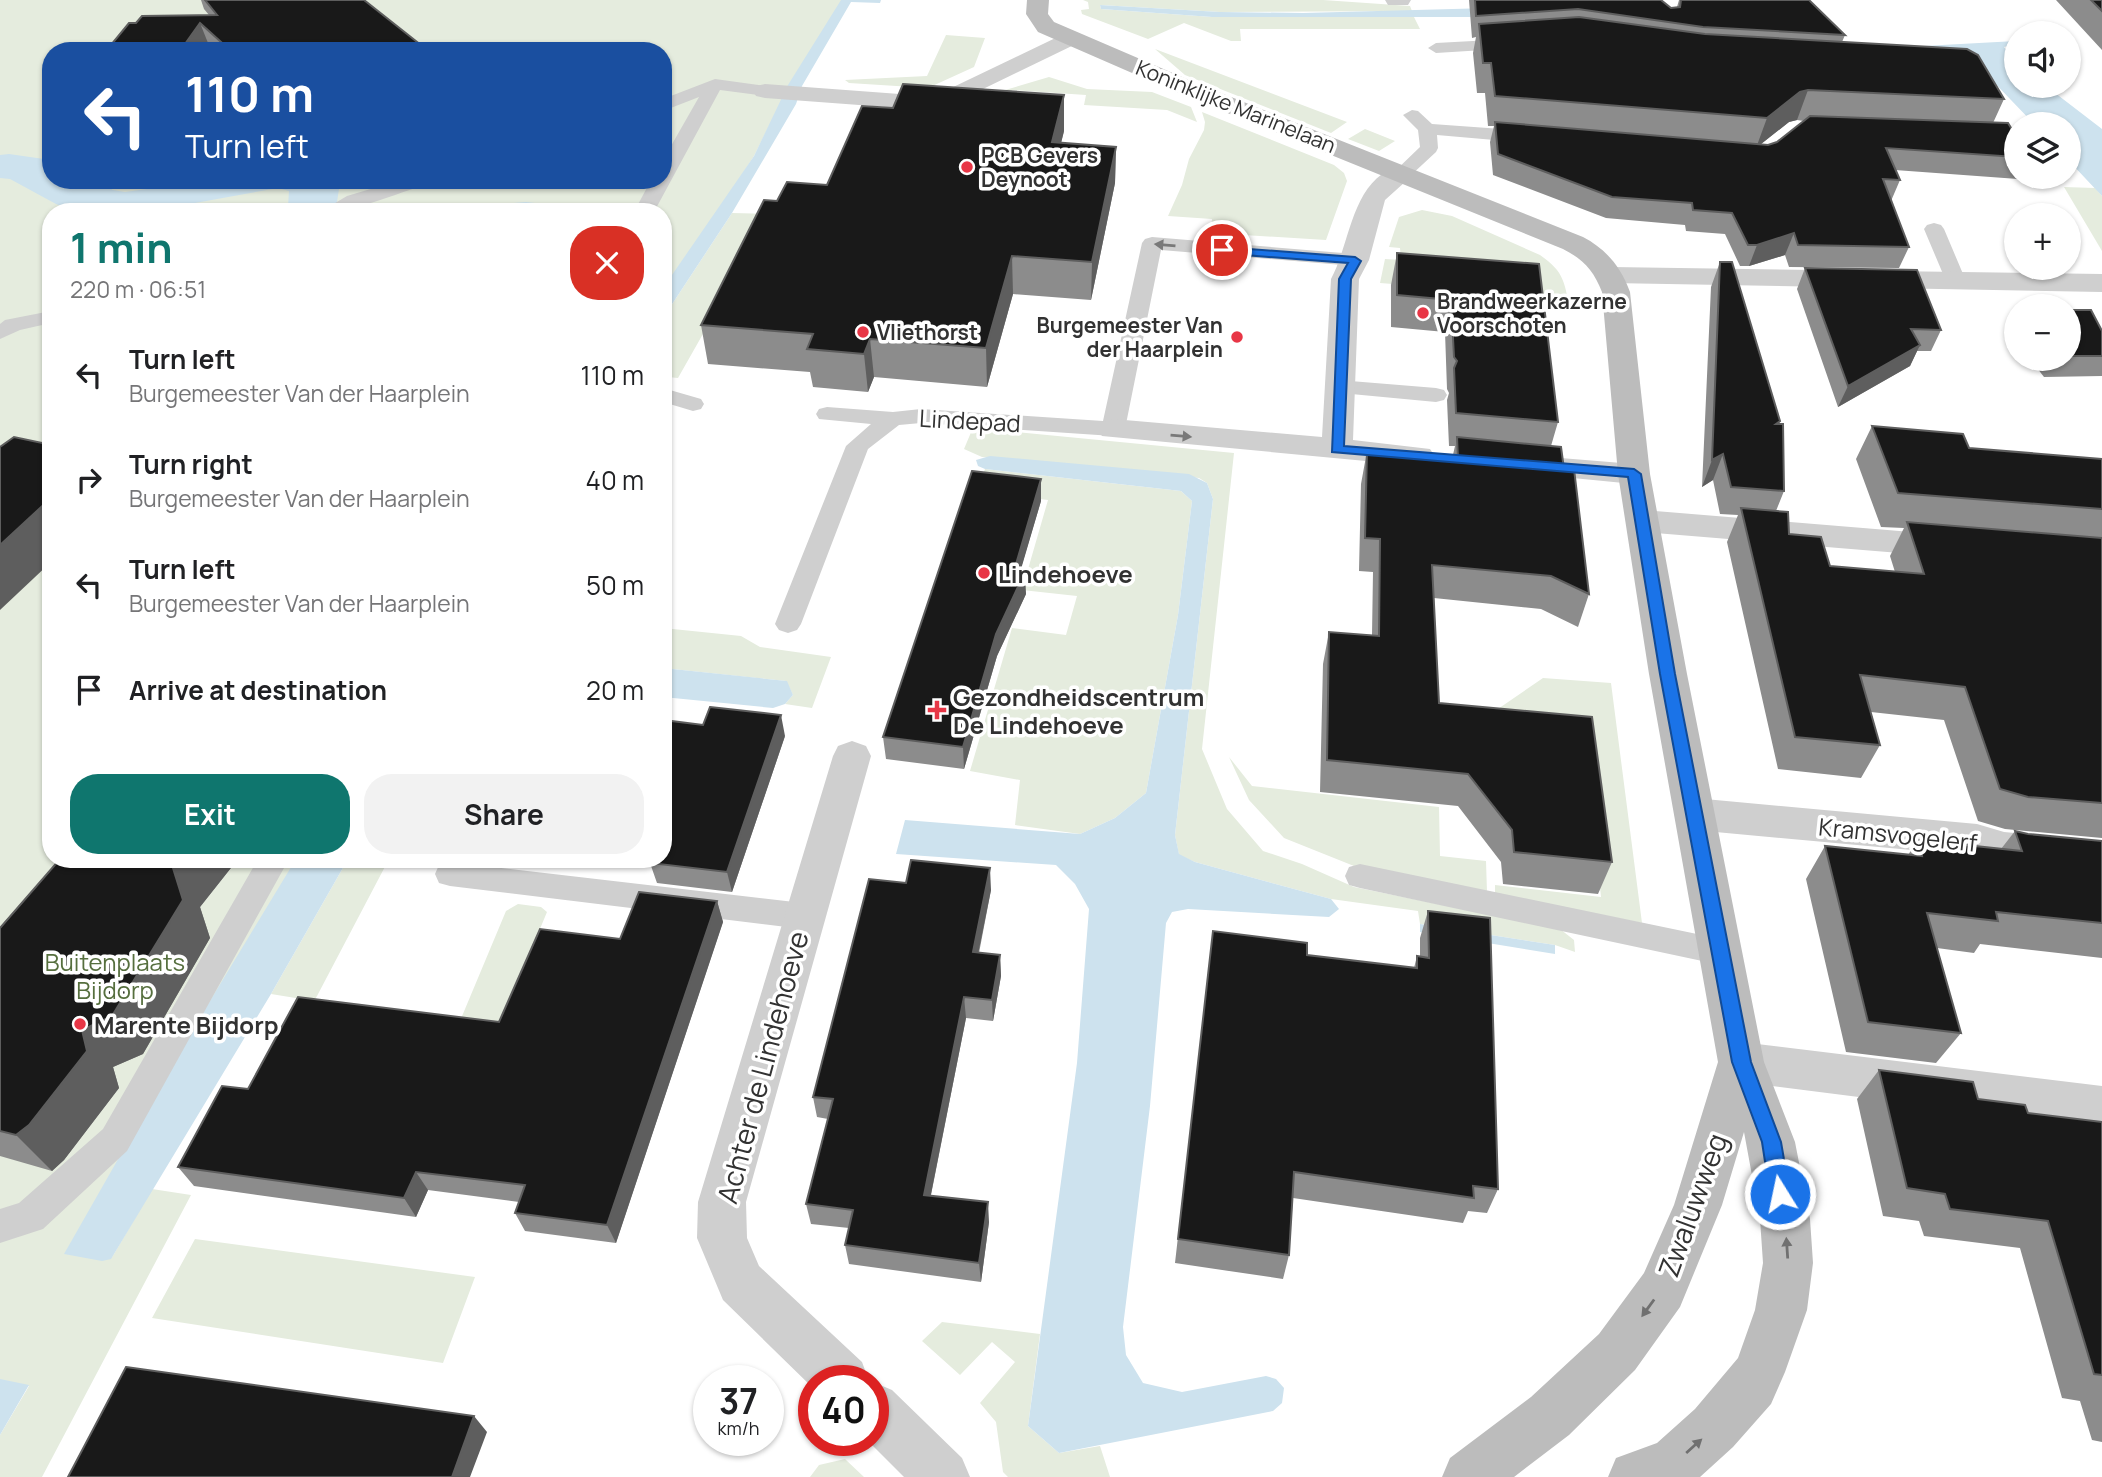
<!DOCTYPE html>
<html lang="en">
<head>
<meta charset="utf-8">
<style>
  body { margin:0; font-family:Manrope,sans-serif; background:#f2f2f2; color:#202124; height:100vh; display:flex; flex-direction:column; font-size:26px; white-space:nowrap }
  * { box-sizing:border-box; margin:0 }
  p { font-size:23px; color:#757577 }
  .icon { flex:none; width:38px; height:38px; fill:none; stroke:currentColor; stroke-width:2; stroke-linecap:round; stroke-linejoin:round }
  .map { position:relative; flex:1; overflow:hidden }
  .drawer { position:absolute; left:42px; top:203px; width:630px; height:665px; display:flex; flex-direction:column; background:#fff; border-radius:28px; box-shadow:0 2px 5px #0004 }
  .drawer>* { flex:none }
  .banner { position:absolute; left:42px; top:42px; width:630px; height:147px; border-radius:28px; box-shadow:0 2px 5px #0004; background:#1a4fa0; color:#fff; overflow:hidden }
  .fabs { position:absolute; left:2004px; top:21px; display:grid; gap:14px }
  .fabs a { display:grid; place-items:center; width:77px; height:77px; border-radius:50%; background:#fff; box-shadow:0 2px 5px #0004; font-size:35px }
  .speed { position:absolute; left:693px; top:1365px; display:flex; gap:14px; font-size:35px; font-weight:700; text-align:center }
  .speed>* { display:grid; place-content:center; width:91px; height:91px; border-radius:50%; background:#fff; box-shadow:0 2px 5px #0004; line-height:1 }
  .speed small { font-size:18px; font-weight:400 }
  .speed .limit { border:10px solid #d22; background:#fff; color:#111 }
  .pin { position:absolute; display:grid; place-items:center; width:60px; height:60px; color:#fff; margin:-30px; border:4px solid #fff; border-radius:50%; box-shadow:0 2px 7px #0007 }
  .me { position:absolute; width:77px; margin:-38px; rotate:350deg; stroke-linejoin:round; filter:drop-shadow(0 0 5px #0008) }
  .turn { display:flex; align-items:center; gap:24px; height:147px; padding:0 28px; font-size:32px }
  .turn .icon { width:91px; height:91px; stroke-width:2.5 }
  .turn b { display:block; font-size:49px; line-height:60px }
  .round { display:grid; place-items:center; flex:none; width:74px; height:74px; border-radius:28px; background:#f2f2f2 }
  .summary { display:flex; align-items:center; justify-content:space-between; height:119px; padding:0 28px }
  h1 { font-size:42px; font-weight:700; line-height:52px; color:#0f766e }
  .action { display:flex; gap:14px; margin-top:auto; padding:14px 28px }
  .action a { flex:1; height:80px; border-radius:28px; background:#0f766e; color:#fff; font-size:28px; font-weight:700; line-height:80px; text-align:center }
  .action a+a { background:#f2f2f2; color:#202124 }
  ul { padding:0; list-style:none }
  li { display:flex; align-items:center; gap:21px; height:105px; padding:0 28px }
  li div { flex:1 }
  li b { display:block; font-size:26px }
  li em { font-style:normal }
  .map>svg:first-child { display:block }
  .green { fill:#e5ecde; fill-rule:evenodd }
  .water { fill:#cde2ee }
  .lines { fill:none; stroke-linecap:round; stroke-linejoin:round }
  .lane { fill:#cfcfcf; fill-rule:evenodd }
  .street { fill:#cfcfcf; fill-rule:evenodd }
  .secondary { fill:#bcbcbc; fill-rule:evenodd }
  .wall { fill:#8c8c8c; fill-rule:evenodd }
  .shaded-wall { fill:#5e5e5e }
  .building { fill:#191919; stroke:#5e5e5e; stroke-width:2 }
  .oneway { fill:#797979 }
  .oneway2 { fill:#707070 }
  .route { fill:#1a73e8; stroke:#114b97; stroke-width:2 }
  .poi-dot { fill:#e83646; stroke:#fff; stroke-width:2.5 }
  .labels { text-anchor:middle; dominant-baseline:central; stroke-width:7; stroke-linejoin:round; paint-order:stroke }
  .far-street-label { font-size:21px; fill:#323232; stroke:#fff }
  .far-poi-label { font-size:21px; font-weight:bold; fill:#323232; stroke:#fff; text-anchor:start }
  .street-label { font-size:24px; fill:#323232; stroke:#fff }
  .poi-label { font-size:24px; font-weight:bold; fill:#323232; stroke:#fff; text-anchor:start }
  .park-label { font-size:24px; fill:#566f3e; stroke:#fff }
  .near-street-label { font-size:28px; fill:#323232; stroke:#fff }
</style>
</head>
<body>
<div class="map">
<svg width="2102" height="1477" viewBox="0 0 2102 1477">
  <rect width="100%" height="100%" fill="#fff"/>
  <path class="green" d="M0 0H851L769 126 754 156 663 298V212H51V859H319L111 1259 152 1189 191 1195 42 1477H0V1435L29 1386 0 1392ZM51 51H663V180H51Z
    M1083 0H1323L1410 6 1412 11 1220 12 1100 5 1101 9 1212 17H1414L1420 29H1240L1241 41H1231L1184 23 1148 39 1082 14 1081 10 1089 9 1088 2Z
    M946 35 985 38 974 67 928 88 849 83 845 80 927 76Z
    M1155 49 1347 122 1331 133 1185 75Z
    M1049 77 1087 89 1152 92 1191 107 1197 122 1167 110 1084 105 1086 95 1012 90 1003 118 985 96Z
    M1202 112 1334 165 1344 173 1347 181 1326 240 1211 233 1212 219 1168 216 1182 185 1189 159 1204 130 1205 122Z
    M1365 129 1395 141 1379 151 1348 139Z
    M2064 187 2095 188 2102 196V251Z
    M1422 210 1452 216 1540 255C1565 272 1565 284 1570 312L1535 309 1532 295 1380 283 1385 259 1401 260 1400 248 1389 247 1399 217Z
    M732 213 771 214 678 378 668 377 663 386V318Z
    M976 428 1234 453 1202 749 1227 809 1263 851 1302 864 1354 887 1560 929 1574 940 1575 952 1555 945 1420 924 1418 911 1331 899 1195 862 1179 855 1175 835 1213 499 1207 483 1199 478 982 457 964 449 972 430Z
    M985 469 1181 491 1192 501 1178 615 1146 793 1115 818 1080 834 1015 825 1020 780 970 771 1012 628 1066 635 1077 596 1022 590 1048 500 977 491Z
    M663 628 741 636 760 647 831 657 812 708 785 704 793 695 786 681 663 668Z
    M1543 678 1611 683 1642 923 1495 894V885L1601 897 1585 746 1473 726Z
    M1229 757 1252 786 1439 807 1440 856 1486 861 1487 892 1364 870 1284 838 1249 800Z
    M348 859H389L317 996 314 1001 271 994Z
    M518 904 541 907 547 912 500 1025 460 1021 506 911Z
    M195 1239 475 1277 443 1363 152 1318Z
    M942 1322 1040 1334 1028 1426 1059 1453 1100 1446 1110 1477H1008L1003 1472 996 1422 980 1403 1015 1362 992 1342 960 1375 922 1341Z
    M845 1459 864 1477H810L819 1465Z"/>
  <path class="water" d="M841 0H881L880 3 851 2 802 86 796 104 732 213 663 318V288L754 156 788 85Z
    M1100 5 1220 12 1303 13 1490 8 1831 51 2016 41V44L2004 47 2016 62V86H2046L2102 129V196L2069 161 2068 124H2034L1987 75 1544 17H1212L1101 9Z
    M9 154 51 160V180H96L113 190 125 192 213 180H333L339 189 337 202 352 212H294L288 207 289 191 278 188 145 212H77L56 204 10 179 0 178V155Z
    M526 202 578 208 579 212H413Z
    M990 456 1189 474 1207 483 1213 499 1175 835 1179 854 1195 862 1331 899 1339 909 1329 917 1188 909 1172 912 1166 923 1150 1106 1123 1327 1126 1355 1143 1383 1182 1392 1266 1376 1276 1379 1284 1388 1282 1403 1273 1411 1059 1453 1028 1426 1077 1063 1089 909 1075 884 1056 865 896 854 905 820 1080 834 1115 818 1146 793 1178 615 1192 501 1181 491 985 469 978 466 976 460Z
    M663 668 787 681 793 695 785 704 773 708 663 697Z
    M296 859H348L271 994 111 1259 102 1261 64 1254 182 1047Z
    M1420 924 1555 945V954L1420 932Z
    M0 1379 29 1385 0 1435Z"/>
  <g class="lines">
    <path class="lane" d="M1510 39 1516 40 1518 44 1516 48 1436 53 1428 48 1436 43Z
      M715 79 765 86 774 91 765 96 720 90 654 212H634L651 180H663V160L699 97 663 111V99Z
      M1412 110 1418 111 1432 124 1528 131 1537 137 1528 143 1437 135 1438 148 1436 152 1409 177 1402 179 1393 173 1420 147 1418 130 1403 115Z
      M401 180H431L429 184C393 194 357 212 320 212L347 196Z
      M1934 223 1941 225 1944 229 1966 281 1963 285H1949L1946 281 1924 229 1927 225Z
      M1152 237 1355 254 1362 256 1365 260 1362 264 1355 266 1161 250 1125 429 1121 434 1113 436 921 423 899 425 868 449 801 624 797 630 788 633 779 630 775 624 846 446 871 424 819 419 816 414 819 409 827 407 893 412 921 409 1103 421 1142 243 1145 239Z
      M51 311V323L20 330 0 339V324L5 320Z
      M1338 380 1436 388 1444 390 1447 395 1444 400 1436 402 1330 392 1327 387 1330 382Z
      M663 388 701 399 704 404 701 409 693 411 663 402Z
      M258 859H289L127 1151 43 1229 0 1243V1209L19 1203 103 1129Z
      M450 862 803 903 814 907 818 916 814 925 803 929 450 886 439 883 435 874 439 865Z
      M1360 864 1721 939 1732 943 1737 952 1732 961 1721 965 1360 888 1349 885 1345 876 1349 867Z"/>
    <path class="street" d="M1385 0H1411L1408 5H1388Z
      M1070 31 1078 33 1082 38 1078 43 950 105 913 109 765 98 756 96 753 91 756 86 765 84 913 95 945 91Z
      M1402 165 1411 167 1415 173 1385 200 1369 260 1359 279 1353 440 1430 449 1435 456 1430 463 1419 466 1102 436 1097 429 1102 422 1113 419 1322 437 1331 279C1352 240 1351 178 1402 165Z
      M1611 267 2102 274V292L1611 283 1601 281 1597 275 1601 269Z
      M1511 454 1634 464 1646 467 1650 474 1646 481 1634 484 1500 471 1495 464 1500 457Z
      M1643 510 1948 535 1960 538 1965 546 1960 554 1948 557 1643 532 1631 529 1626 521 1631 513Z
      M852 741 866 746 871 756 746 1202 747 1238 759 1266 862 1362 869 1381H814V1389L723 1300 697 1238 698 1202 833 756 838 746Z
      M1694 798 1977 824 2004 832 2102 841V873L2004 864 1977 856 1694 830 1680 825 1674 814 1680 803Z
      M1741 1042 2102 1086V1128L1741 1082 1725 1076 1718 1062 1725 1048Z
      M873 1382 892 1390 962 1458 970 1477H904L867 1440H873Z"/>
    <path class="secondary" d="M1027 0H1049L1048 14 1054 22 1196 83 1583 237C1606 249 1621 267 1630 292L1650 474 1687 674 1764 1062 1795 1142 1810 1219 1813 1263 1807 1310 1785 1372 1771 1404 1733 1447 1700 1477H1608L1616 1458 1657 1443 1695 1409 1738 1358 1755 1310 1763 1263 1760 1219 1744 1132 1722 1205 1680 1307 1635 1370 1569 1435 1514 1477H1442L1450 1458 1531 1397 1599 1334 1644 1273 1674 1205 1718 1062 1649 674 1618 474 1602 292C1594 271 1583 259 1563 249L1178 93 1038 32 1026 14Z"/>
  </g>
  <path class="wall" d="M201 0H364L427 51H217L208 43 203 51H106L136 23 209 15 204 9Z
    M1469 0H1661L1671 8 1677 7 1679 0H1809L1845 35 1842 42 2004 99 1993 123 2016 136V177H2019L2018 179 1895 170 1900 180 1891 201 1909 247 1899 268 1789 267 1785 255 1749 266H1740L1725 234 1686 231 1685 225 1606 218 1493 175 1490 142 1494 126H1488L1485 93H1477L1473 53 1476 37 1472 38ZM1797 120 1804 121 1777 142 1768 145 1761 144 1789 122Z
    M2056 0H2102V50Z
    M1064 131 1061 143 1116 147 1115 183 1091 300 1013 294 987 387 874 377 868 392 813 387 810 372 708 364 701 325 777 201 827 185Z
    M1397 253 1539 264 1558 422 1551 446 1564 469 1589 594 1578 627 1541 609 1434 598 1439 703 1612 862 1598 894 1503 884 1501 862 1458 806 1320 792 1323 664 1329 632 1372 635 1373 572 1359 571 1361 484 1367 451 1452 459 1455 446H1449L1447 400 1449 393 1447 389 1445 332 1391 327V285Z
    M1720 262 1780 421 1779 424 1784 491 1776 511 1789 534 1830 566 1895 572 1890 556 1904 528 1881 527 1856 459 1872 426 1969 448 2102 459V838L2005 829 1978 821 1944 720 1871 712 1880 745 1861 778 1778 769 1727 542 1738 515 1720 514 1713 480 1702 487 1711 287Z
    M1805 268 1941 330 1931 351H1917L1910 366 1838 407 1797 289Z
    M2068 310 2102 331V376L2044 377 2030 359H2068Z
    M2016 319V340L2010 332Z
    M1041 479V501L1020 571 1026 594 997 656 964 769 886 759 883 737Z
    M785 736 732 892 657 883 650 863Z
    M2015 831 2028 834 2102 841V958L1980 944 1974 953 1937 948 1961 1033 1936 1063 1846 1052 1806 879 1825 846 1908 855 1918 840 2001 849Z
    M60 859H238L200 907 210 938 143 1054 113 1067 119 1088 64 1160 52 1171 0 1156V927Z
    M906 883 991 890 979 953 1000 955 1001 976 993 1021 966 1018 931 1195 989 1222 981 1282 849 1264 845 1245 849 1228 811 1224 806 1204 828 1119 817 1117 813 1097Z
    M717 901 723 922 616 1243 525 1231 515 1213 519 1202 428 1190 416 1217 194 1186 178 1167 248 1089 499 1022 620 939Z
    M1428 911 1498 1189 1487 1213 1468 1211 1463 1223 1293 1198 1289 1255 1283 1279 1175 1263 1213 931 1307 955 1414 968 1417 956 1420 957V938Z
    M1879 1070 2028 1113 2102 1122V1442L2092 1440 2080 1401 2062 1398 2020 1248 1924 1236 1919 1221 1883 1216 1857 1099Z"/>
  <path class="shaded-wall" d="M200 23 208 43 203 51H180Z
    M1808 90 1797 120 1789 122 1756 148 1767 118 1800 92Z
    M1064 95V131L1052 179V142Z
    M1116 147 1115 183 1091 300 1092 262Z
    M1794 233 1785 255 1749 266 1757 245Z
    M1012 256 1013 294 987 387 986 348Z
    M870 339 874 377 868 392 864 354Z
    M1920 345 1910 366 1838 407 1848 386Z
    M1723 454 1713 480 1702 487 1712 460Z
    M1041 479V501L1014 593V571Z
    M51 498V562L0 610V545Z
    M1025 572 1026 594 997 656 964 769 963 747 996 634Z
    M781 715 785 736 732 892 727 872Z
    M181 859H238L200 907 210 938 143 1054 113 1067 119 1088 64 1160 52 1171 16 1135 82 1030 173 868Z
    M990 868 991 890 974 974 973 952Z
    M717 901 723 922 616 1243 607 1225Z
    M1000 955 1001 976 993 1021 992 1000Z
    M964 997 966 1018 927 1214 924 1195Z
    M416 1172 428 1190 416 1217 404 1198Z
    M988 1202 989 1222 981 1282 979 1263Z
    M474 1416 487 1432 470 1477H452Z"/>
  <path class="building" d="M205 0H364L426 49 422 51H231L200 23 180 51H106L129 23H136L142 16 217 15Z
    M1475 0H1661L1671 8 1680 7 1681 0H1809L1845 35 1703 27 1578 9 1476 16Z
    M2091 0H2102V11Z
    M1579 17 1705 34 1967 49 1978 55 2004 99 1808 90 1800 92 1767 118 1495 96 1491 63H1483L1479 24Z
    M903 84 1064 95 1052 142 1116 147 1092 262 1012 256 986 348 870 339 864 354 807 349 813 334 701 325 764 200 777 201 787 182 827 185 862 106 893 108Z
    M1810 116 2008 123 2016 136V157L1886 148 1900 180 1883 179 1909 247 1798 245 1794 233 1757 245H1748L1732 213 1693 210 1692 203 1612 197 1498 154 1495 122 1768 145 1777 142Z
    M1397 253 1539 264 1558 422 1456 413 1454 368 1457 361 1454 357 1451 300 1397 295Z
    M1720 262H1732L1780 421 1776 424H1783L1784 491 1731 487 1723 454 1712 460Z
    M1805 268 1917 270 1941 330 1911 329 1920 345 1848 386Z
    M2068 310H2091L2102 331V356H2068Z
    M1872 426 1963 434 1969 448 2102 459V509L1898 493Z
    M51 436V498L0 545V447L14 437 42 443Z
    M1457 437 1561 447 1564 469H1574L1589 594 1551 576 1432 565 1439 703 1592 717 1612 862 1514 852 1512 830 1468 774 1327 760 1329 632 1379 636 1380 539 1365 538 1367 451 1458 459Z
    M972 471 1041 479 1014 571 1025 572 996 634 963 747 883 737Z
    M1741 508 1788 512 1789 534 1821 537 1830 566 1924 574 1907 522 2102 538V803L2028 797 2000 789 1965 687 1860 675 1880 745 1795 737Z
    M710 707 781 715 727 872 650 863 651 859H663V720L703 725Z
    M2015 831 2028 834 2102 841V923L1996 912 1998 921 1927 913 1961 1033 1868 1022 1825 846 1922 856 1918 840 2022 851Z
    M60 859H181L173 868 183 900 112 1016 82 1030 87 1051 29 1125 16 1135 0 1131V928Z
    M911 860 990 868 973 952 1000 955 992 1000 964 997 924 1195 988 1202 979 1263 845 1245 853 1210 806 1204 833 1099 813 1097 869 879 906 883Z
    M639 892 717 901 607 1225 515 1213 525 1185 416 1172 404 1198 178 1167 222 1086 248 1089 298 997 499 1022 540 929 620 939Z
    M1428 911 1490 918 1498 1189 1473 1186 1474 1198 1294 1172 1289 1255 1178 1239 1213 931 1307 943V955L1417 968V956L1429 958Z
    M1879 1070 1973 1082 1978 1099 2025 1105 2028 1113 2102 1122V1375L2094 1374 2048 1221 1950 1209 1945 1194 1907 1188Z
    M126 1367 474 1416 452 1477H68Z"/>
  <defs><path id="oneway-solid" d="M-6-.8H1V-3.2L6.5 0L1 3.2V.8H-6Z" transform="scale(1.75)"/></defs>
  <g class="oneway">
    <use href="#oneway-solid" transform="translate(1165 245) rotate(-175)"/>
    <use href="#oneway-solid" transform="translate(1181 436) rotate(5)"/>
  </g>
  <g class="oneway2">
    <use href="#oneway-solid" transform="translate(1787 1248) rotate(-94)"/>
    <use href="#oneway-solid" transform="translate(1648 1308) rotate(126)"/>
    <use href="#oneway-solid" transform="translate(1694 1446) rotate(-42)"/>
  </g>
  <path class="route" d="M1222 247 1355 257 1361 261 1351 279 1344 446 1634 469 1641 474 1675 674 1751 1062 1781 1142 1790 1194 1787 1200 1780 1203 1773 1200 1770 1194 1762 1142 1732 1062 1660 674 1628 477 1332 452 1339 279 1348 263 1218 253 1216 250Z"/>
  <g class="poi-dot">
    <circle cx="967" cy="167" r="7"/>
    <circle cx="1423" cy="313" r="7"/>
    <circle cx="863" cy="332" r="7"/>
    <circle cx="1237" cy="337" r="7"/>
    <circle cx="984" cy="573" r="7"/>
    <path d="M933.5 699.5h7v7h7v7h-7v7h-7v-7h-7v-7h7z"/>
    <circle cx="80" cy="1024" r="7"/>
  </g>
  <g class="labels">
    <g class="far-street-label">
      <text transform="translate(1236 106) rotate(22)">Koninklijke Marinelaan</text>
    </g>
    <g class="far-poi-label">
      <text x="981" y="155">PCB Gevers<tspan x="981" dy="24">Deynoot</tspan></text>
      <text x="1437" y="301">Brandweerkazerne<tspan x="1437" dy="24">Voorschoten</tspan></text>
      <text x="1223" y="325" text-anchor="end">Burgemeester Van<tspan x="1223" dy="24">der Haarplein</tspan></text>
      <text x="877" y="332">Vliethorst</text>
    </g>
    <g class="street-label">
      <text transform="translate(970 420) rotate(3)">Lindepad</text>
      <text transform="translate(1898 834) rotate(6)">Kramsvogelerf</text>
    </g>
    <g class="poi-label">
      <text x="998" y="573">Lindehoeve</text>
      <text x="953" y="696">Gezondheidscentrum<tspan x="953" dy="28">De Lindehoeve</tspan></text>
      <text x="94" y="1024">Marente Bijdorp</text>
    </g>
    <g class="park-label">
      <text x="115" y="961">Buitenplaats<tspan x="115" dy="28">Bijdorp</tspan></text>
    </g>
    <g class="near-street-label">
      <text transform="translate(762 1067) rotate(-75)">Achter de Lindehoeve</text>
      <text transform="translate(1692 1205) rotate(-70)">Zwaluwweg</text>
    </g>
  </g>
</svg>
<div class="fabs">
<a><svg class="icon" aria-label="sound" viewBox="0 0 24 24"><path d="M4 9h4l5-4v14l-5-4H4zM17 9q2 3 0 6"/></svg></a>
<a><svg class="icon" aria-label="layers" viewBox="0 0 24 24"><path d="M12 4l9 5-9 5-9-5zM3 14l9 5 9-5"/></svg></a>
<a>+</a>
<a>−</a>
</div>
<div class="speed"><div>37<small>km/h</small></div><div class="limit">40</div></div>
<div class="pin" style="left:1222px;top:250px;background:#d93025"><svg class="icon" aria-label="arrive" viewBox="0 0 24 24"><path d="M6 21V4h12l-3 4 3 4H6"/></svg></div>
<svg class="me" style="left:1780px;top:1194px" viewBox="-20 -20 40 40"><circle r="17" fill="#1a73e8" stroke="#fff" stroke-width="3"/><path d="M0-11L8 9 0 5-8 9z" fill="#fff"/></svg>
<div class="banner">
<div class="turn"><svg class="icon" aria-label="left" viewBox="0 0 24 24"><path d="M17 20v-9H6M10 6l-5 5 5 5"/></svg><div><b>110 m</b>Turn left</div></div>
</div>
<section class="drawer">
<div class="summary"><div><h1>1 min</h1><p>220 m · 06:51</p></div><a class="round" style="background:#d93025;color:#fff"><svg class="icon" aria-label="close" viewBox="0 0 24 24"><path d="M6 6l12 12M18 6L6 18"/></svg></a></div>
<ul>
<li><svg class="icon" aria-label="left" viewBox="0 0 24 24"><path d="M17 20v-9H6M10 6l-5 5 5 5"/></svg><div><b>Turn left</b><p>Burgemeester Van der Haarplein</p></div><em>110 m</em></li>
<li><svg class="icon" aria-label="right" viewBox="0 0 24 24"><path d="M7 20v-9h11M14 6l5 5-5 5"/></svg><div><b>Turn right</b><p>Burgemeester Van der Haarplein</p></div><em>40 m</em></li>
<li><svg class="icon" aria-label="left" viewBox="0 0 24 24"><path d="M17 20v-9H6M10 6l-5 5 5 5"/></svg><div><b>Turn left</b><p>Burgemeester Van der Haarplein</p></div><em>50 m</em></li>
<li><svg class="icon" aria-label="arrive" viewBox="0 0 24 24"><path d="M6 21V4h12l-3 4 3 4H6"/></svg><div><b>Arrive at destination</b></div><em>20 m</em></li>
</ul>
<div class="action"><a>Exit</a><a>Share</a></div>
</section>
</div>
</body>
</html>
